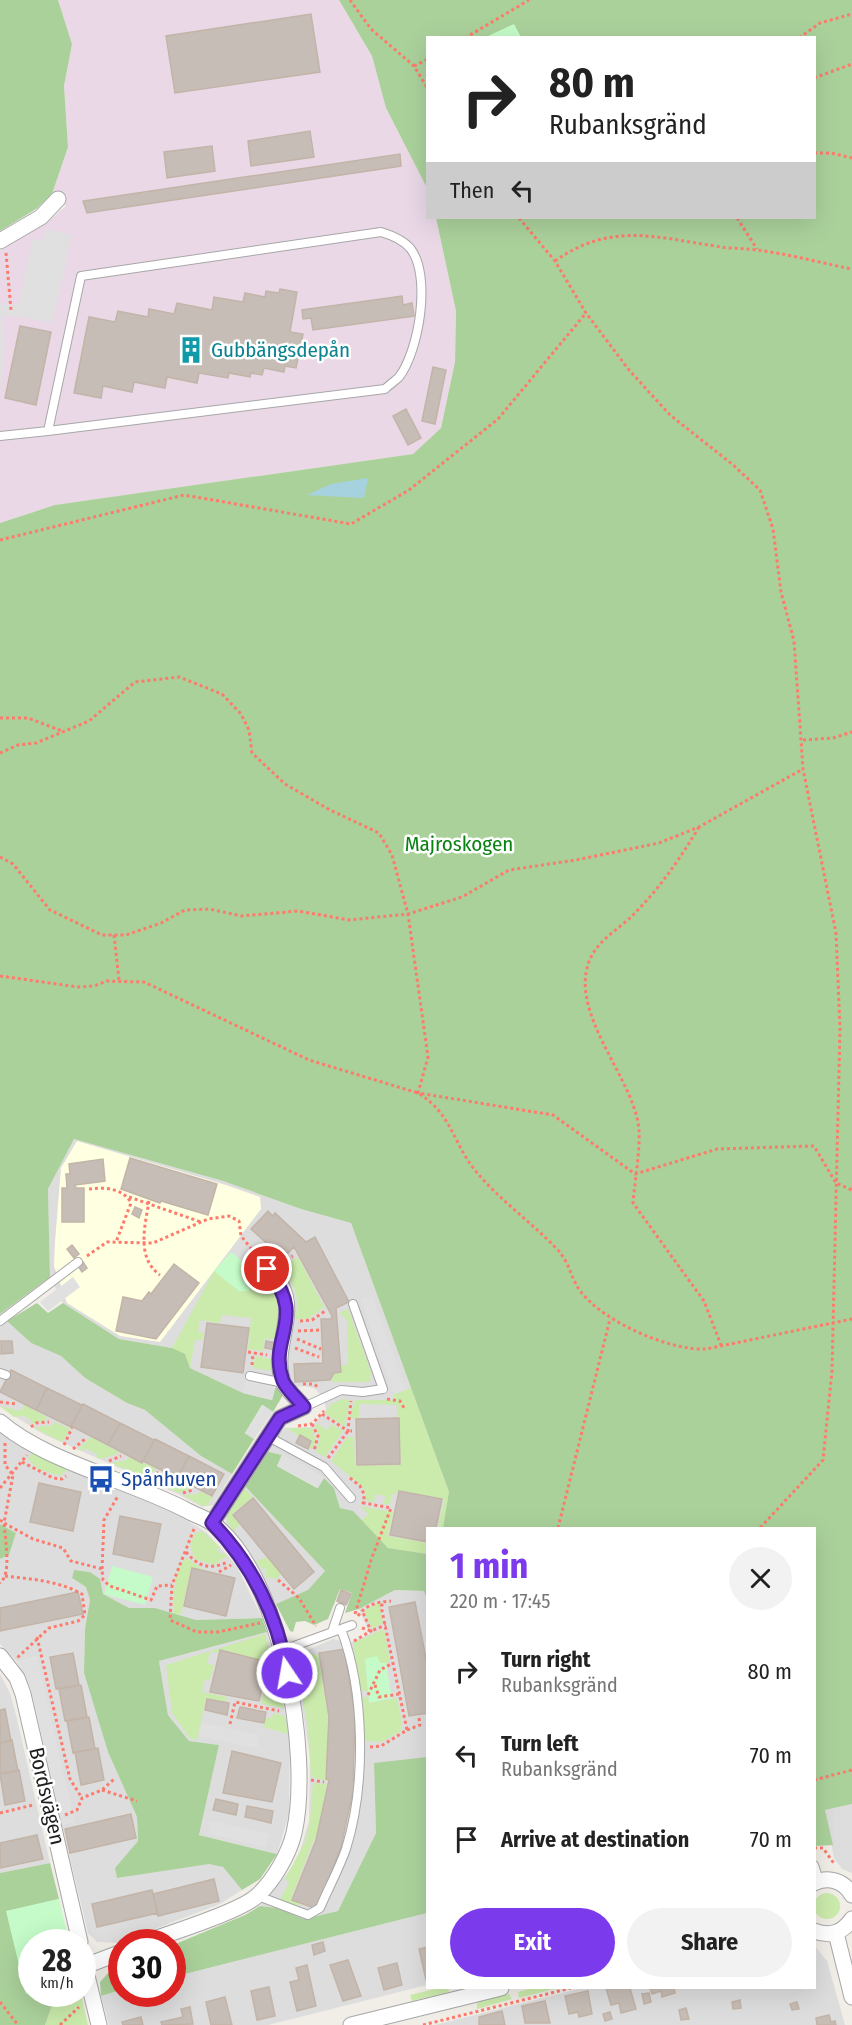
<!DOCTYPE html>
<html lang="en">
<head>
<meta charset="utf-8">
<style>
  body { margin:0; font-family:"Fira Sans Condensed",sans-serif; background:#f2f2f2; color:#222; height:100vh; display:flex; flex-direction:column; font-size:22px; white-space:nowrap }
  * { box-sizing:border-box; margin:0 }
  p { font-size:20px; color:#767676 }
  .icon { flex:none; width:33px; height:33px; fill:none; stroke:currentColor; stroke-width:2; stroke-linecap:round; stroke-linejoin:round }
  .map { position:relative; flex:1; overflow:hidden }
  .sheet { position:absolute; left:426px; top:1527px; width:390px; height:462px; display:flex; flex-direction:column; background:#fff; border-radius:0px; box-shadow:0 6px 24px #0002 }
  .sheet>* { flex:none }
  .top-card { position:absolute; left:426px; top:36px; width:390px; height:183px; border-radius:0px; box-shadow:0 6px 24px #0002; background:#fff; color:#222; overflow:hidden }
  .speed { position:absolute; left:18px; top:1929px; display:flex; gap:12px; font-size:30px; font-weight:700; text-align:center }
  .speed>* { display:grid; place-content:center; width:78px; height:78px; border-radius:50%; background:#fff; box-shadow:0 6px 24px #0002; line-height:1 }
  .speed small { font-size:15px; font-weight:400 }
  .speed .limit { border:9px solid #d22; background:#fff; color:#111 }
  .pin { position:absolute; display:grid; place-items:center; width:51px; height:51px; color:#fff; margin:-26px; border:3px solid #fff; border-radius:50%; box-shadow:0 2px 6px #0007 }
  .me { position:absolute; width:66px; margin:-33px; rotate:348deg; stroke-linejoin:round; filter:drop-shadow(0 0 4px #0008) }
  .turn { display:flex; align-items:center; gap:21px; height:126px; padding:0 24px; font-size:27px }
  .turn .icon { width:78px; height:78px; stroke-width:2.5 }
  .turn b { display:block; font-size:42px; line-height:51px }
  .then { display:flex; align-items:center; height:57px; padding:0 24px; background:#0003; gap:12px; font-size:22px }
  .round { display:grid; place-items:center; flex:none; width:63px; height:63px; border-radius:32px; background:#f2f2f2 }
  .overview { display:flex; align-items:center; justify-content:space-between; height:102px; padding:0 24px }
  h1 { font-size:36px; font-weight:700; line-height:45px; color:#7c3aed }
  .button { display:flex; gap:12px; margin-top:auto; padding:12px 24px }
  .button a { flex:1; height:69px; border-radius:36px; background:#7c3aed; color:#fff; font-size:24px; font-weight:700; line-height:69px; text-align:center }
  .button a+a { background:#f2f2f2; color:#222 }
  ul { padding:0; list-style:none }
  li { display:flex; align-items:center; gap:18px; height:84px; padding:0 24px }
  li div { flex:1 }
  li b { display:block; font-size:22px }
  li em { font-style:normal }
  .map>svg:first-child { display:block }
  .residential { fill:#dedddd }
  .industrial { fill:#ead8e7 }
  .education { fill:#ffffe2 }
  .grass { fill:#cbebac }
  .forest { fill:#abd19b }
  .park { fill:#c4fbc8 }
  .parking { fill:#e0e0e0 }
  .water { fill:#a6d2df }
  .building { fill:#c6bdb6; stroke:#c3b4a8; stroke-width:1.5 }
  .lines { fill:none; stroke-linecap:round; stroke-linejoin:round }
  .lane-casing { stroke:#a7a7a7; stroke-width:10 }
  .street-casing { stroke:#a7a7a7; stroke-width:17 }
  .path { stroke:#fc7b6c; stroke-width:3; stroke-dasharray:3 3; stroke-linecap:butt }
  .lane { stroke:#fff; stroke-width:8 }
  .street { stroke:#fff; stroke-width:15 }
  .route-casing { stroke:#51269a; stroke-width:15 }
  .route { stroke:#7c3aed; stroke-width:10 }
  .labels { text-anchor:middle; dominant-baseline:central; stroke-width:5; stroke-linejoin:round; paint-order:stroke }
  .culture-label { font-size:21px; fill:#0d838f; stroke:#fff; text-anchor:start }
  .park-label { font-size:21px; fill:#0a8313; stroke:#fff }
  .transit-label { font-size:21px; fill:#164399; stroke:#fff; text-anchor:start }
  .street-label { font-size:21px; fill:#202020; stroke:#fff }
</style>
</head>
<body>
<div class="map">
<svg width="852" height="2025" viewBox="0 0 852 2025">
  <rect width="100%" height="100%" fill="#f1ede7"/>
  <path class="residential" d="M74 1139 223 1181 301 1209 351 1223 449 1492 443 1528H428L427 1554 388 1548 353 1512 340 1508 334 1488 324 1478 282 1455 265 1451 285 1428 311 1427 316 1422 326 1409 324 1399 316 1389 305 1386 281 1389 246 1381 243 1393 190 1368 172 1348 119 1339 63 1303 50 1277 48 1189Z
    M7 1321 31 1343 61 1356 85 1378 127 1403 145 1410 201 1456 232 1474 213 1505 202 1507 178 1494 43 1434 0 1407V1326Z
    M0 1431 76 1470 174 1513 206 1532 236 1565 262 1618 196 1620 155 1608H129L103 1594 99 1579 90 1572 74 1570 72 1578 86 1587 91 1600 85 1629 84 1673 108 1752 137 1817 138 1841 128 1853 118 1878 209 1863 223 1867 242 1890 220 1904 118 1943 97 1942 88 1933 62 1825 74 1822 36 1657 17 1662 0 1644V1559L9 1555 16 1533 0 1524Z
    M243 1484 325 1571 308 1591 276 1604 261 1572 226 1523 225 1512Z
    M395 1590 424 1591 428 1600 427 1757 374 1764 376 1833 338 1911 304 1919 277 1908 260 1906 293 1866 300 1851 309 1821 310 1757 296 1668 297 1659 303 1652 333 1639 349 1643 370 1634 359 1609Z
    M267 1632 290 1735 289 1814 277 1854 199 1835 219 1745 189 1741 168 1715 159 1661Z
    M0 1674 10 1693 16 1715 50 1863 0 1873Z
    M852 1804V1873L842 1869 834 1858 825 1810Z
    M427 1913V1985L268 2025H109L101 1996 121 1990 122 1994H172L173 1977Z
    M815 1946 827 1961 845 2025H435L583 1988H814Z"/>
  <path class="industrial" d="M58 0H339L372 56 386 108 427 188 428 218H436L456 311 455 362 441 428 413 454 55 505 0 523V251L46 223 66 206 52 194 68 147 64 86 72 44Z"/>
  <path class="education" d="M77 1141 226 1185 260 1197 261 1209 160 1342 120 1336 67 1303 54 1266 55 1242 61 1168Z"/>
  <path class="grass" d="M298 1257 324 1307 308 1319H295C301 1295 293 1287 283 1266Z
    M255 1263C281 1296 281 1299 278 1340L265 1338 263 1351 248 1349 251 1318 222 1315 220 1323 200 1320 198 1332 204 1333 202 1340H195L190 1368 185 1354 172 1348 214 1271 239 1291Z
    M348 1309 371 1372 370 1382H331L334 1373H342V1365H348L347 1320 339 1313Z
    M255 1356 276 1360 274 1371 253 1368Z
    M411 1388 449 1492 443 1528H438L444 1499 397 1490 396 1495 392 1494 390 1505 384 1504 385 1496 375 1494 374 1503 366 1500 364 1488 331 1461 347 1437H354L355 1466 401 1465 397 1405 359 1404V1418H349L355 1400H394V1394Z
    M343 1399 350 1400 345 1427 325 1413 331 1404Z
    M24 1405 47 1417 45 1421 30 1424 32 1421 24 1416 14 1417 0 1406 21 1411Z
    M55 1422 70 1429 62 1442 34 1428 48 1425 51 1427Z
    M317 1423 327 1430 332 1424 343 1431 325 1457 316 1452 320 1437 316 1427Z
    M287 1428H312L316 1441 312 1449 309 1448 312 1440 298 1436Z
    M91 1437 120 1453 101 1459 96 1457 97 1454 85 1448 83 1451 78 1449Z
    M32 1452 70 1468 60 1476 38 1469 28 1459Z
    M129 1457 156 1468 154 1472H147L144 1477 111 1463 127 1460Z
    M165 1473 191 1487 190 1489 179 1493 168 1488 169 1485 163 1482 161 1485 149 1480 154 1476 163 1477Z
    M243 1487 253 1497 232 1514 240 1524 234 1531 228 1523 226 1514Z
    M200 1491 213 1498 208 1503 210 1505 202 1506 183 1495 198 1494Z
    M360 1506 393 1512 388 1536 427 1543V1554L388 1548 353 1511 362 1520 368 1514Z
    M202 1531 220 1547 217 1550 221 1554 224 1553 227 1556 214 1565 195 1559 190 1546 195 1533Z
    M267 1557 281 1574 276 1579 266 1577V1568L262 1569 256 1561Z
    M187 1558 206 1571 191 1568 181 1614H173C174 1599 173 1566 187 1558Z
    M379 1602H382L380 1608 383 1623 372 1629 364 1611Z
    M384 1629 390 1662 383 1664 365 1659 368 1691H360L353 1643Z
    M265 1634 284 1708 261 1704 269 1662 219 1649 218 1653 210 1652 207 1664 214 1665 210 1680 205 1679 202 1692 227 1697 226 1702 206 1698 197 1740 190 1738 172 1713 166 1665Z
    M308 1651 313 1655 318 1654 328 1717V1781L311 1777 308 1728 297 1669 299 1660Z
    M361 1697H368L369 1703 397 1698 402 1723 401 1731 381 1742 366 1741 362 1735Z
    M273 1713 285 1716 288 1734 263 1727 266 1717 272 1719Z
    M313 1783 327 1784 316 1839H314L291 1899 301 1904 298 1907 279 1901 289 1883 285 1879 305 1842 310 1821Z
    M814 1906a13 13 0 1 1 26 0a13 13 0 1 1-26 0Z
    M439 1988H448L449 1992 412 2001 410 1995Z
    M533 1988H554V1989L519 1998 518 1992Z
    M56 1994H81L88 2025H45Z
    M509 1994 512 1999 477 2009V2001Z"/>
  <path class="forest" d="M0 0H58L72 44 64 86 68 147 52 194 36 209 0 231Z
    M339 0H852V1804L825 1810 833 1845 815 1846 814 1528H443L449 1492 351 1223 301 1209 223 1181 74 1139 48 1189 50 1277 0 1314V523L55 505 413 454 441 428 455 362 456 311 436 218H814V38H428L427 188 386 108 372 56Z
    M37 1303 48 1313 63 1303 119 1339 172 1348 185 1354 190 1368 243 1393 272 1400 275 1388 282 1389 283 1395 273 1412 262 1405 245 1433 254 1439 232 1474 201 1456 145 1410 127 1403 85 1378 61 1356 31 1343 7 1321Z
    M265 1451 282 1455 277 1466 317 1488 324 1478 334 1488 340 1508 353 1511 388 1548 427 1554V1600L424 1591 395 1590 359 1609 345 1613 352 1593 340 1589 328 1619 314 1625 305 1621 296 1622 293 1632 290 1631 276 1604 308 1590 325 1571 243 1484Z
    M0 1524 16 1533 9 1555 0 1559Z
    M74 1570 90 1572 100 1579 103 1594 129 1608H155L196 1620 262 1618 267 1632 159 1661 168 1715 189 1741 219 1745 199 1835 277 1854 260 1879 242 1890 223 1867 209 1864 117 1878 115 1868 138 1841 137 1817 108 1752 84 1673 85 1629 90 1600 86 1587 72 1578Z
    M427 1757V1913L173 1977V1945L245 1915 260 1906 277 1908 304 1919 338 1911 376 1833 374 1763Z
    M50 1863 59 1899 7 1911 26 1993 56 1994 45 2025H0V1873Z
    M121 1964V1990L101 1996 100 1982 109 1972Z"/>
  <path class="park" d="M514 24 521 37H486Z
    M231 1252 252 1269 257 1278 249 1291H239L214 1271Z
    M112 1566 153 1577 145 1605 104 1594Z
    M377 1656 380 1663H386L392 1698 369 1703 365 1659Z
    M59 1899 69 1942H32L31 1992 26 1994 6 1911Z"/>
  <path class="parking" d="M46 229 72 235 52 323 22 317 2 316 4 360 0 392V300L1 305H18L33 238 43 241Z
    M73 1277 80 1287 48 1311 40 1302Z
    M372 1296 406 1390 394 1394 361 1300Z
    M245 1381 275 1388 272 1400 243 1393Z
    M263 1405 273 1412 254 1439 245 1433Z
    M282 1455 324 1478 318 1488 277 1466Z
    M37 1657 74 1822 62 1825 31 1689 17 1662Z
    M202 1723 260 1735 257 1748 199 1736Z
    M211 1821 269 1834 266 1847 208 1834Z"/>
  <path class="water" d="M368 478 364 498 307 495 331 484Z"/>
  <path class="building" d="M311 14 320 72 175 93 166 36Z
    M310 131 314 157 251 166 248 141Z
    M212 146 215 171 167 178 164 152Z
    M400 154 401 166 87 213 83 201Z
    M280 289 297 292 290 332 303 334 296 368 285 366 284 372 264 368 262 375 251 373 250 377 229 373 228 378 199 373 197 383 167 377 165 388 134 382 132 392 103 386 101 398 74 393 89 317 115 322 118 311 148 317 149 309 174 314 177 303 212 310 214 297 243 302 245 293 265 297 266 291 279 293Z
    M402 296 403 305 412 303 414 316 313 330 311 318 303 319 302 310Z
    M20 326 51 332 36 405 5 398Z
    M433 367 446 370 435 424 422 421Z
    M406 409 421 438 408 445 393 416Z
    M130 1158 217 1184 208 1215 161 1201 160 1203 121 1189Z
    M103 1159 105 1181 75 1185 76 1188H84V1222H62V1188H67L66 1174H70L69 1164Z
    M135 1207 142 1210 139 1218 132 1214Z
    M268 1211 273 1216 275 1213 306 1242 315 1237 349 1302 336 1308 341 1372 334 1373 330 1380 295 1382 294 1364 323 1363 321 1319H331L332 1316 294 1247 283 1258 251 1229Z
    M72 1245 79 1254 74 1258 67 1249Z
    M83 1262 87 1268 82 1272 78 1266Z
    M174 1264 199 1283 156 1339 116 1331 123 1297 142 1301 149 1292 151 1294Z
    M207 1323 249 1328 243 1373 201 1367Z
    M1 1341H12L13 1353 1 1354Z
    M266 1341 277 1343 276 1350 265 1348Z
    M11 1370 47 1388 36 1410 0 1392Z
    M47 1388 82 1405 71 1427 36 1410Z
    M83 1404 120 1423 108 1445 71 1426Z
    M399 1418 400 1464 357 1465 356 1419Z
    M120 1423 154 1440 142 1463 108 1445Z
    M300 1435 311 1441 308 1449 296 1443Z
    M155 1439 189 1456 177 1478 143 1461Z
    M189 1456 224 1474 212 1496 177 1478Z
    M39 1483 81 1492 73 1531 30 1522Z
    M399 1491 442 1499 436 1528H428V1542L390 1535Z
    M253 1498 314 1572 294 1589 233 1515Z
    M120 1516 161 1524 153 1562 113 1554Z
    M192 1568 235 1578 226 1616 184 1606Z
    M341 1590 351 1594 346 1605 337 1601Z
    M78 1592 83 1614 0 1631V1608Z
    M415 1602 428 1669V1713L409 1716 389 1607Z
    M344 1649 355 1715 353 1781 355 1782 341 1847 317 1909 292 1900 316 1840 329 1780 326 1779 329 1717 319 1653Z
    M220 1650 268 1662 259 1701 210 1692Z
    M73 1653 79 1685 56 1689 50 1657Z
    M81 1685 87 1717 65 1721 59 1689Z
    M207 1699 229 1703 227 1715 205 1710Z
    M240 1707 266 1712 264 1723 237 1718Z
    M5 1709 11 1741 0 1743V1710Z
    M89 1717 95 1749 73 1753 67 1721Z
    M12 1740 18 1771 0 1774V1743Z
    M98 1748 104 1780 81 1785 75 1752Z
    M232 1751 281 1763 272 1802 223 1793Z
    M19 1770 25 1801 5 1805 0 1774Z
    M216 1799 238 1804 236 1815 213 1810Z
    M247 1806 273 1811 271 1823 245 1817Z
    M131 1814 136 1838 70 1853 65 1829Z
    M37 1835 43 1859 0 1868V1843Z
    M214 1879 219 1901 158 1916 153 1894Z
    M152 1890 158 1913 97 1927 92 1904Z
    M323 1942 325 1951 314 1955 312 1945Z
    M428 1947V1979L426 1980 419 1949Z
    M348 1960 361 1996 343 2001 330 1965Z
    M397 1963 402 1985 384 1990 378 1968Z
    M307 1965 316 2006 297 2011 290 1982 299 1980 296 1968Z
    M269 1987 275 2016 257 2020 251 1991Z
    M606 1988H630L636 2009 621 2013 619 2003 611 2005Z
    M650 1988H674L675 1993 662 1997 661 1991 652 1994Z
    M588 1991 592 2014 579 2017 578 2012 569 2014 565 1996Z
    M649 1993 651 2002 644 2004 642 1994Z
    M225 1997 232 2025H211L206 2002Z
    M740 2000 741 2008 733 2009 732 2002Z
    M545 2001 550 2023H525L522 2006Z
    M797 2002 799 2009 792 2010 790 2004Z
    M190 2007 193 2024 162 2025 161 2022 183 2017 181 2009Z
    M686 2008 689 2019 681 2020 679 2010Z
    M502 2011 505 2025H479V2017Z
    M610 2012 612 2019 605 2021 603 2014Z
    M829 2015 831 2022 835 2021 836 2025H817L816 2018Z
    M141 2017 143 2025H123L122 2022Z"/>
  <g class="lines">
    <defs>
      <path id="lane" d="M0 436 48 431 385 389C389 385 395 381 399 377 419 351 432 275 410 248 403 240 391 235 381 232L81 276 48 431
        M0 1321 78 1262
        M0 1373 6 1375
        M250 1376 284 1383
        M304 1407 341 1390 363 1392 383 1389 353 1304
        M267 1436 324 1467 351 1498
        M332 1632 340 1608
        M283 1650 352 1625
        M814 1865 819 1880
        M258 1896 308 1915 320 1908C328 1889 339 1869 346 1849 366 1785 365 1692 341 1629"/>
      <path id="street" d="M0 241 41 217 58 199
        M0 1422C46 1462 132 1481 188 1511 195 1515 205 1518 212 1523 281 1573 312 1754 294 1833 289 1854 274 1880 258 1895 242 1911 170 1933 146 1942
        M212 1523 280 1418 304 1407C298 1400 287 1390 283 1382 271 1350 298 1316 281 1285 276 1277 269 1270 263 1263
        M0 1656 17 1678 23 1694 80 1942
        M814 1883C829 1876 844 1881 852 1895
        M814 1931C831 1937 842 1933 852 1919
        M836 1933 852 1997
        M82 1955 99 2025
        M85 1966 122 1952
        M351 2025 501 1988"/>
    </defs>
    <use href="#lane" class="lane-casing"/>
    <use href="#street" class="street-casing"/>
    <path class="path" d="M350 0 371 29 414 66 428 89
      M465 38 529 0
      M799 38 820 23 852 14
      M414 66 428 59
      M814 78 852 64
      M814 153H831L852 158
      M519 218 555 261 586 313 629 370 670 415 732 464 760 490 773 529 781 592 794 641 803 769 836 933 840 1028 832 1371 823 1460 760 1528
      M737 218 757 249
      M6 253 11 310
      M555 261C610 222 655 237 715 246 729 249 743 248 757 250 789 254 821 263 852 269
      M0 540 184 495 351 524 409 490 498 419 586 313
      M0 718H28L62 731
      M803 740 833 738 852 732
      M0 753 18 745 36 743 89 721 135 682 179 677 222 694 241 714 249 730 252 753 285 784 330 810 379 833 392 855 408 914 428 1057 418 1093 553 1115 635 1174 717 1149 814 1146 836 1183 852 1190
      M699 827C680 859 659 889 633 915 620 928 599 940 591 957 565 1011 635 1078 639 1130 640 1153 635 1179 633 1203L704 1301 721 1345
      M0 857 13 864 50 910 102 935H126L161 923 185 910 209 909 242 916 298 911 349 920 408 914 462 897 509 870 576 860 659 843 699 827 803 769
      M114 935 119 980
      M0 976 78 987 94 986 107 981 144 982 309 1060 418 1093C451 1113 453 1142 474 1169 498 1199 530 1221 557 1249 571 1264 570 1278 581 1292 604 1322 670 1351 706 1349L852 1319
      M89 1189C105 1187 123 1188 131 1203L116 1242
      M129 1197 201 1222
      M149 1201C145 1226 136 1258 160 1275
      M87 1256 107 1242 153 1243 208 1219 229 1216 239 1221 241 1236 254 1252
      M281 1262 293 1256
      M248 1276 249 1267
      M300 1321 312 1320 325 1311
      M298 1331 319 1330
      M297 1339 321 1349
      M295 1348 319 1357
      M248 1352 267 1355
      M252 1365 253 1353
      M303 1384H314L319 1388
      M387 1399 400 1401 404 1408
      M0 1402 16 1404
      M322 1414 348 1431 351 1401
      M312 1424 318 1436 314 1451
      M298 1426 312 1424 324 1411
      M31 1427 36 1423 49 1422
      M5 1443V1465L13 1475 4 1523 33 1539 63 1548 71 1561 102 1569 103 1580 110 1586 151 1600 157 1586 172 1585
      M64 1445 72 1428
      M73 1449 85 1439
      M328 1458 348 1431H352
      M109 1461 121 1456
      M22 1462 53 1478 62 1479 66 1476
      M350 1478 360 1486 364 1494V1503L360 1502
      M147 1479 158 1472
      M0 1488 27 1455
      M183 1493 193 1490
      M0 1520 4 1523C5 1538 12 1574 0 1583
      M558 1528 610 1319
      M194 1529 172 1585 170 1620 197 1632H218L260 1623
      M186 1552C199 1567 209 1570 228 1562
      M102 1569 104 1520 118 1496
      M219 1572 231 1565
      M5 1576C31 1579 59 1581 82 1594L85 1615 78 1621 49 1628 17 1658
      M278 1580 299 1598 316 1626
      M355 1614 371 1560 391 1508 364 1503
      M358 1616C366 1604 378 1602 391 1601
      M362 1628 371 1631 386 1625
      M37 1637 70 1779 82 1798
      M354 1641 371 1631 362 1610
      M375 1685 379 1697 400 1694
      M368 1695 380 1670 393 1663
      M230 1724 235 1702 279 1711
      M407 1730 420 1725 419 1718
      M370 1747 381 1746 407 1730 381 1606 385 1602
      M311 1780 324 1782
      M814 1780 852 1770
      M102 1790 137 1801
      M0 1813 33 1805
      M65 1815 77 1810 82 1798 102 1790 114 1779
      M814 1848H823L835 1865
      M0 2002 18 2025
      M60 2025 79 2007
      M423 2025 571 1988"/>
    <use href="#lane" class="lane"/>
    <use href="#street" class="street"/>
  </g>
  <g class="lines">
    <defs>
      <path id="route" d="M267 1269C309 1319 267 1337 283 1381 287 1390 298 1399 304 1407L280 1418 212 1523C252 1564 278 1617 287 1673"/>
    </defs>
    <use href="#route" class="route-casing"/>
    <use href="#route" class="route"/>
  </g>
  <defs>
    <symbol id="building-bare" viewBox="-9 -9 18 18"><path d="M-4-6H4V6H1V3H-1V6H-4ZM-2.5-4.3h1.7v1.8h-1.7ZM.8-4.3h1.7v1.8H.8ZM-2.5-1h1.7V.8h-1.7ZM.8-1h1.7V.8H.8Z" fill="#0f9aa8" stroke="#fff" stroke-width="2.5" paint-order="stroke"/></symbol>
    <symbol id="bus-bare" viewBox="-9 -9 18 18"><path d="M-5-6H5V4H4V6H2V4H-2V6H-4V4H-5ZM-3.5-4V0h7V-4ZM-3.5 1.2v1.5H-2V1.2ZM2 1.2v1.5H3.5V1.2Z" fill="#1a4fb4" stroke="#fff" stroke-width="2.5" paint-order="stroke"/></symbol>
  </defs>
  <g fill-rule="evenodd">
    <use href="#building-bare" x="172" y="331" width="38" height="38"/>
    <use href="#bus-bare" x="82" y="1460" width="38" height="38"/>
  </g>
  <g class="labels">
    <g class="culture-label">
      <text x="211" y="350">Gubbängsdepån</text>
    </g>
    <g class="park-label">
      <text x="459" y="844">Majroskogen</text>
    </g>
    <g class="transit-label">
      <text x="121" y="1479">Spånhuven</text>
    </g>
    <g class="street-label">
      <text transform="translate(47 1796) rotate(77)">Bordsvägen</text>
    </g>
  </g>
</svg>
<div class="speed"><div>28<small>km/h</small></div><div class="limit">30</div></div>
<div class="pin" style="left:267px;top:1269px;background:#d93025"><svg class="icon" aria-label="arrive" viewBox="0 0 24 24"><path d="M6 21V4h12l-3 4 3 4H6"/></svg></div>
<svg class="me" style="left:287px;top:1673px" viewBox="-20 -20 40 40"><circle r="17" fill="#7c3aed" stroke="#fff" stroke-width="3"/><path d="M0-11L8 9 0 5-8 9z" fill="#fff"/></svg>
<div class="top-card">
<div class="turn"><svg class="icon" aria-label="right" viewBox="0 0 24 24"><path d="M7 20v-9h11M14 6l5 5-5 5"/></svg><div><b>80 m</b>Rubanksgränd</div></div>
<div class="then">Then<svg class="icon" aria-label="left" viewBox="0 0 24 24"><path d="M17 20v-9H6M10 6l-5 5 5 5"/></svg></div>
</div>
<section class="sheet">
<div class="overview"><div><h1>1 min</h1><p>220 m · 17:45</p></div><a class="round"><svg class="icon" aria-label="close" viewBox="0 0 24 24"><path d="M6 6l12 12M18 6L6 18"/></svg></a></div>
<ul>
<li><svg class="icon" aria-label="right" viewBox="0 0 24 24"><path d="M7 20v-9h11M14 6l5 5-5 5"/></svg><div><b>Turn right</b><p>Rubanksgränd</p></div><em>80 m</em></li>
<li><svg class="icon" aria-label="left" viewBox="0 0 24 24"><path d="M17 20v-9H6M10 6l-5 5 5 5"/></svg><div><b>Turn left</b><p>Rubanksgränd</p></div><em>70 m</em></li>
<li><svg class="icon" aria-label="arrive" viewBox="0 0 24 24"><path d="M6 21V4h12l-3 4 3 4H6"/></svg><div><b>Arrive at destination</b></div><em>70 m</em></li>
</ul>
<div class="button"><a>Exit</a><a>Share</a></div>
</section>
</div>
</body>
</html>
